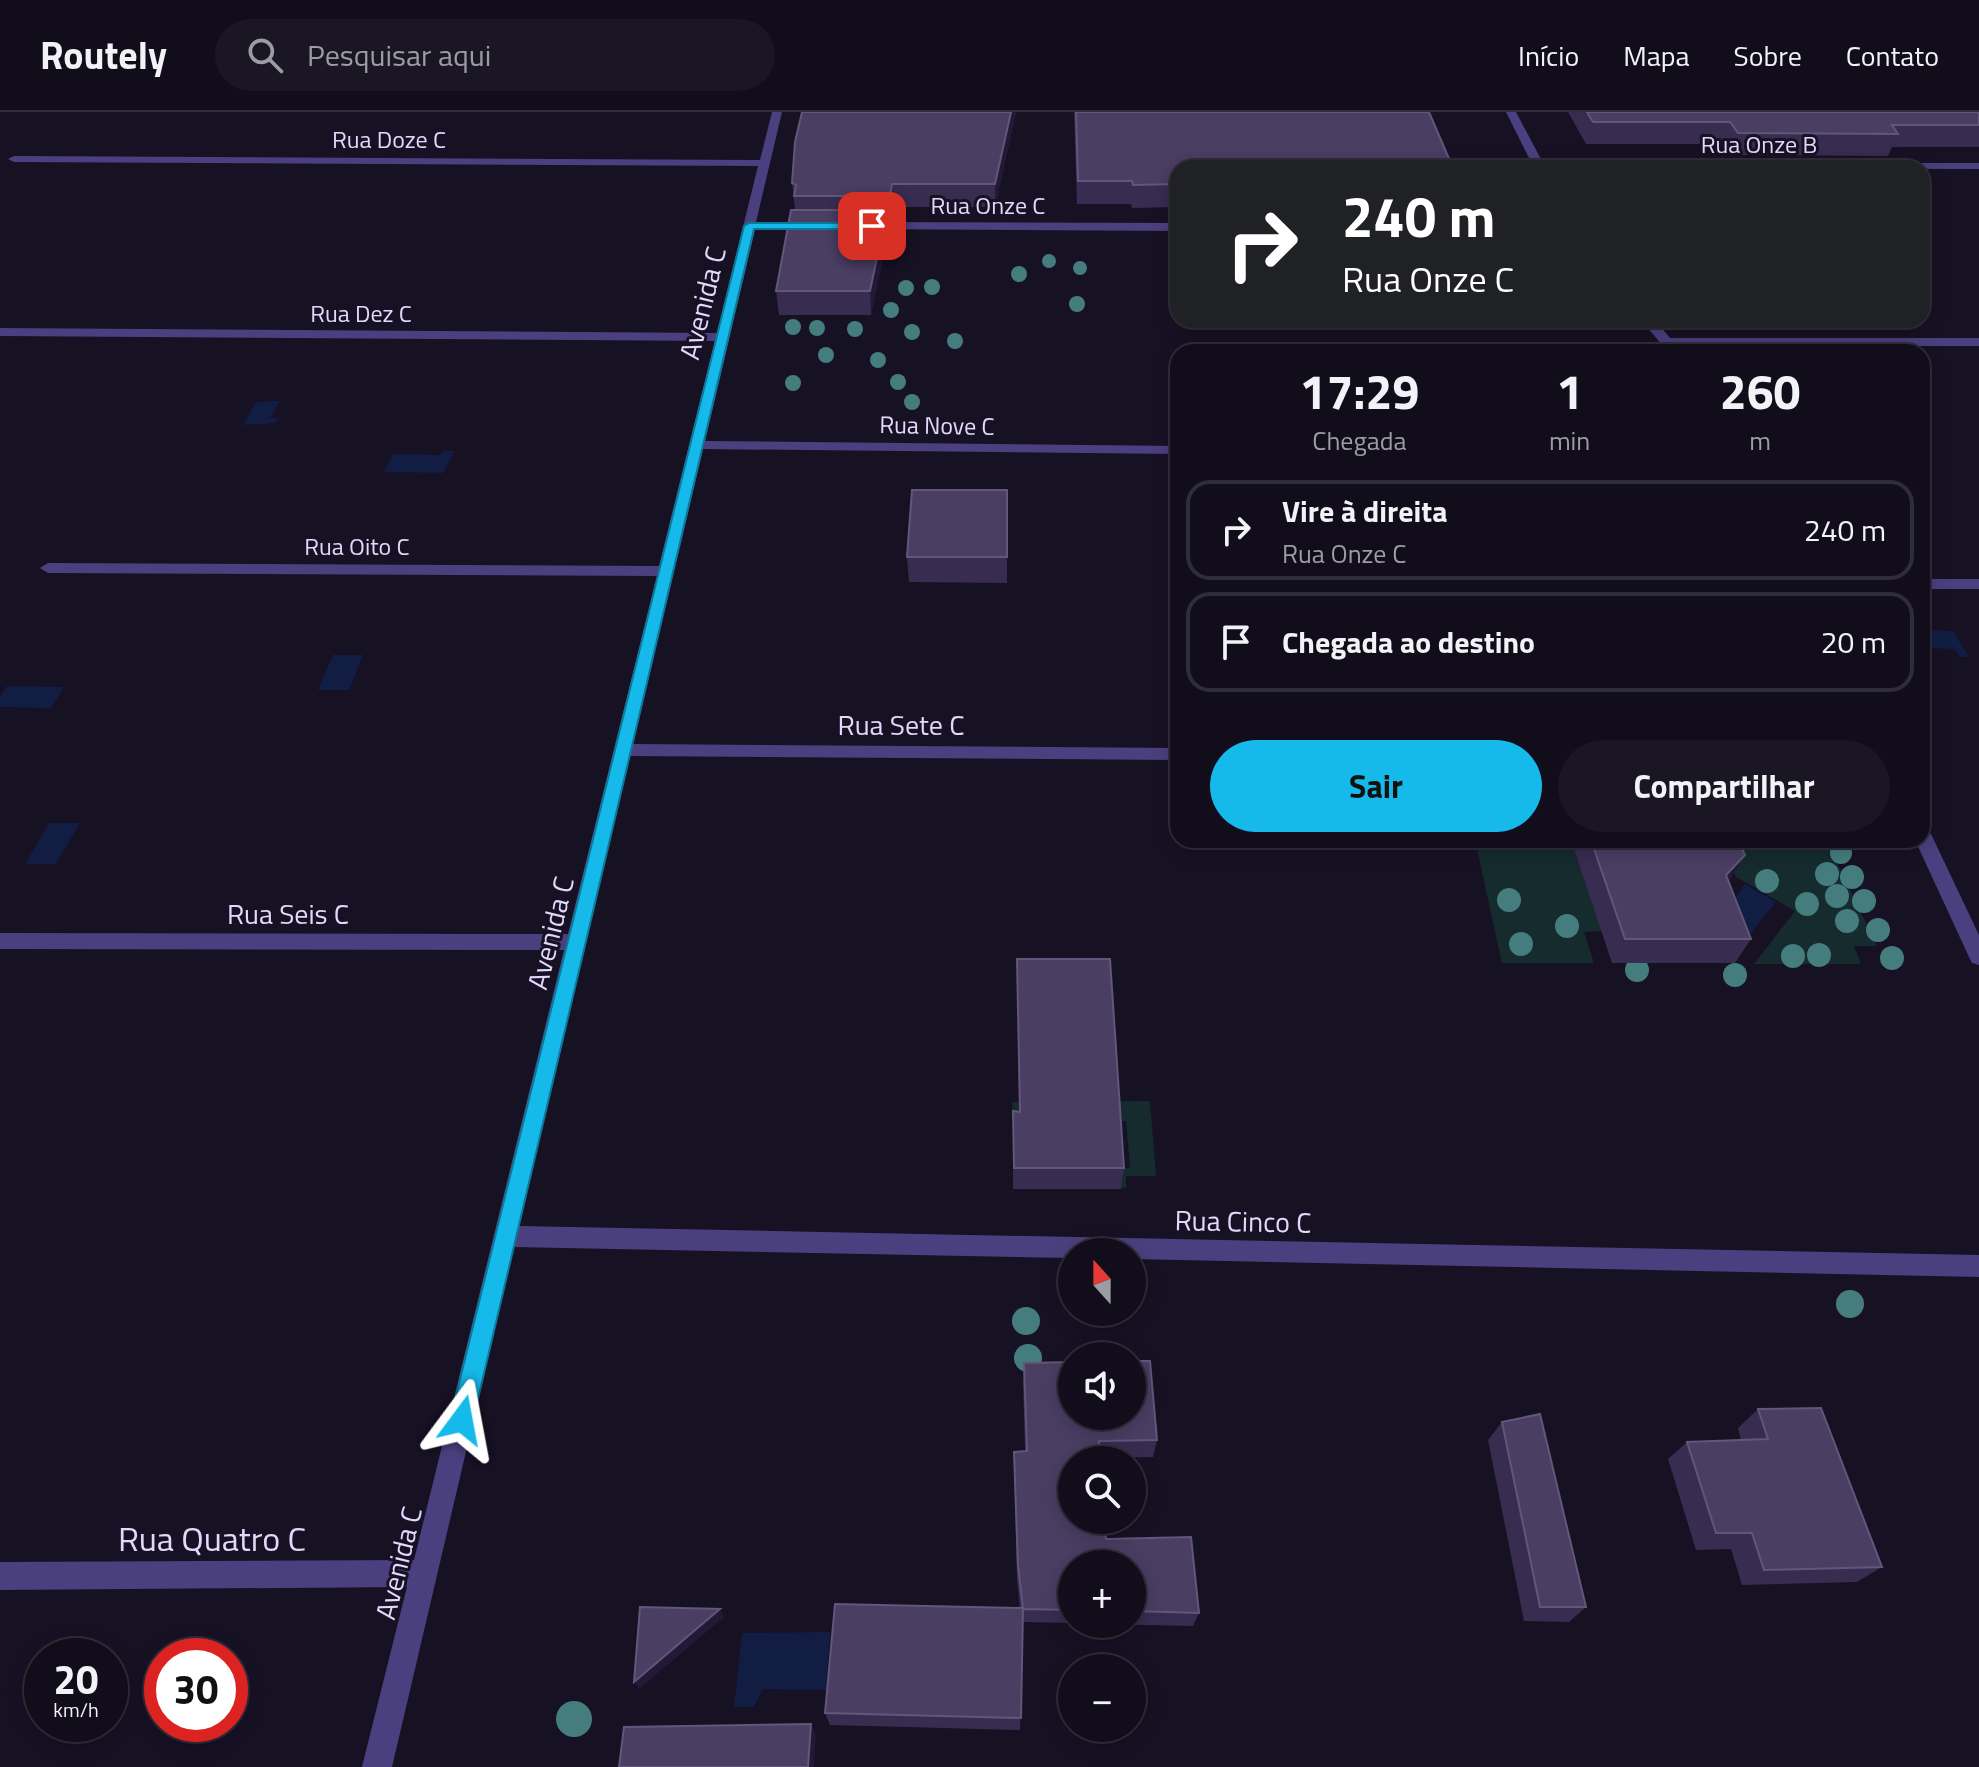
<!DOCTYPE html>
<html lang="pt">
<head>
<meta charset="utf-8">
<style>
  body { margin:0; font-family:"Titillium Web",sans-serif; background:#1a1624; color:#f1f3f6; height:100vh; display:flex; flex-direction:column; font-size:30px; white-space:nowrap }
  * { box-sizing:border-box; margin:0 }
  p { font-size:26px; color:#9c9ca3 }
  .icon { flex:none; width:44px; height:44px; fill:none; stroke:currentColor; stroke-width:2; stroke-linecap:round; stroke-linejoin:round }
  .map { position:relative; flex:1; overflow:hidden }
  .side { position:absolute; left:1170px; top:232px; width:760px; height:504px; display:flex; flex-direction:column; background:#110d1b; border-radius:24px; box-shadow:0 4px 20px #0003,0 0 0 2px #302d3a }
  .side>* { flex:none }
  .top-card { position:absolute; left:1170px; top:48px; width:760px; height:168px; border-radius:24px; box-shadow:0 4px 20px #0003,0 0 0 2px #302d3a; background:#202124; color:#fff; overflow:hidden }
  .needle { width:52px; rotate:339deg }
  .tools { position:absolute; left:1058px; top:1126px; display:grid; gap:16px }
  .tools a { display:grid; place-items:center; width:88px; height:88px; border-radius:50%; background:#110d1b; box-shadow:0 4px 20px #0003,0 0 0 2px #302d3a; font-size:40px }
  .speed { position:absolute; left:24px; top:1526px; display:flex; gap:16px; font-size:40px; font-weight:700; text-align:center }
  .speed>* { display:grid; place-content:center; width:104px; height:104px; border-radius:50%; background:#110d1b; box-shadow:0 4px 20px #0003,0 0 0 2px #302d3a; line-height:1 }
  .speed small { font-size:20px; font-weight:400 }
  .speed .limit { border:12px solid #d22; background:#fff; color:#111 }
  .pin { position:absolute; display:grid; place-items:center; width:68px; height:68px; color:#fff; margin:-34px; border-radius:16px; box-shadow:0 4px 12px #0006 }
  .me { position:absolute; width:88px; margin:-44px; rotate:13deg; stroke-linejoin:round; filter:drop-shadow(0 0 6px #0008) }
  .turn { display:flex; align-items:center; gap:28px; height:168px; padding:0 40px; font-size:36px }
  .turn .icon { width:104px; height:104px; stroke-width:2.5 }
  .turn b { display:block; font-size:56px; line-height:68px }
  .eta { display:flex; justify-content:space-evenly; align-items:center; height:136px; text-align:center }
  .eta b { font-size:48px; font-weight:700; line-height:56px }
  .action { display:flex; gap:16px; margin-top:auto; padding:16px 40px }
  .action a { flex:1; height:92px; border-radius:48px; background:#15b9ea; color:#111; font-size:32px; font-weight:700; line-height:92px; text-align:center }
  .action a+a { background:#1a1624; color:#f1f3f6 }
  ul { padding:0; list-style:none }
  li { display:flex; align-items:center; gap:24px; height:100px; margin:0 16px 12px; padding:0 24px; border:4px solid #302d3a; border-radius:24px }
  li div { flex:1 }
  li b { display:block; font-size:30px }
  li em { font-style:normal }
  header { display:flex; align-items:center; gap:48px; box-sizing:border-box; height:112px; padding:0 40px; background:#110d1b; border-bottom:2px solid #302d3a }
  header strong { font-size:38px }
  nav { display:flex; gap:44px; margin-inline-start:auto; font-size:28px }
  .search { width:560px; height:72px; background:#1a1624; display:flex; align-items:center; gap:20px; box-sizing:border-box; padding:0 28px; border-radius:44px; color:#9c9ca3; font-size:30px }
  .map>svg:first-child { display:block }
  .green { fill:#152b2e }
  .water { fill:#111d43 }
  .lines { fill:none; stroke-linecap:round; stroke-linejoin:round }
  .minor { fill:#4b407f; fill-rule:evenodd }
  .tree { fill:#457d7f }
  .wall { fill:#382c51 }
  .shaded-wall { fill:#231937 }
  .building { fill:#4a3e63; stroke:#62567b; stroke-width:2 }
  .route { fill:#15b9ea; stroke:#0e7898; stroke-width:2 }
  .labels { text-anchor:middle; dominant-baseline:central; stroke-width:6; stroke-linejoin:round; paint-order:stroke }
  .far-street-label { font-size:24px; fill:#e1d8fb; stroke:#171124 }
  .street-label { font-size:28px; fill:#e1d8fb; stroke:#171124 }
  .near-street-label { font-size:34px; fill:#e1d8fb; stroke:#171124 }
</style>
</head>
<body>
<header>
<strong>Routely</strong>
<div class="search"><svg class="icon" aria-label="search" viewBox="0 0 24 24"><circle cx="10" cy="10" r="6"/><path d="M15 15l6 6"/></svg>Pesquisar aqui</div>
<nav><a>Início</a><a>Mapa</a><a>Sobre</a><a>Contato</a></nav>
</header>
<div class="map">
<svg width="1979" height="1655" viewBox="0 0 1979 1655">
  <rect width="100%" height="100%" fill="#171124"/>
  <path class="green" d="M1475 728H1571L1602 819 1584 820 1594 851H1502Z
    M1719 728H1826L1877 834H1854L1861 852H1754L1795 799 1736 765Z
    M1150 989 1156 1064H1126V1076L1045 1077V1057L1130 1056 1126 1009 1037 1008V1017L1013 1016 1012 990Z"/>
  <path class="water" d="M280 289 270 306H278L275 311 243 313 256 290Z
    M443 339H455L443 361 384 360 393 342 440 343Z
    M1922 518 1953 519 1969 545H1960L1955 537 1922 536Z
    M333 543H363L349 578H318Z
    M7 574 64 575 51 596 0 595V584Z
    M49 711H80L56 752H25Z
    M1745 772 1776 790 1747 826 1717 812Z
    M830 1520 826 1578 763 1577 754 1595H734L742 1521Z"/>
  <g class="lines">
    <path class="minor" d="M772 0H782L756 110H814L820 114 814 118H755L705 329 1178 334V342L703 337 633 632 1178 636V648L630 644 519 1114 1979 1143V1165L1132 1147V1140H1072V1146L514 1135 392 1655H362L407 1475 0 1478V1450L414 1448 564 838 0 837V821L568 822 657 464 48 461 40 456 48 451 659 454 715 229 0 224V216L717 221 758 54 14 50 8 47 14 44 760 48Z
      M1506 0H1516L1543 51H1979V57L1534 56Z
      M862 110 1178 111V119L858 117 856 114Z
      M1641 208H1655L1670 226H1979V234H1677L1682 240H1668Z
      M1922 467H1979V477H1922Z
      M1922 715 1931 722 1979 823V853L1972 851 1969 845 1915 728H1922Z"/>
  </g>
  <g class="tree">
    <circle cx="1049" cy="149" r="7"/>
    <circle cx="1080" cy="156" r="7"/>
    <circle cx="1019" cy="162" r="8"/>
    <circle cx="932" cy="175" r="8"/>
    <circle cx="906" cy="176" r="8"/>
    <circle cx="1077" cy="192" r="8"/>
    <circle cx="891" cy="198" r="8"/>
    <circle cx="793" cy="215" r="8"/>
    <circle cx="817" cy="216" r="8"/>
    <circle cx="855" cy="217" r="8"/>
    <circle cx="912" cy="220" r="8"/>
    <circle cx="955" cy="229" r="8"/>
    <circle cx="826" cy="243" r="8"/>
    <circle cx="878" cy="248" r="8"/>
    <circle cx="898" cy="270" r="8"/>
    <circle cx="793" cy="271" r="8"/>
    <circle cx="912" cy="290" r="8"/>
    <circle cx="1841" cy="741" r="11"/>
    <circle cx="1827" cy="762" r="12"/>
    <circle cx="1852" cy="765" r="12"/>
    <circle cx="1767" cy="769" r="12"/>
    <circle cx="1837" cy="784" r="12"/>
    <circle cx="1509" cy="788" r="12"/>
    <circle cx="1864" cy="789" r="12"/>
    <circle cx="1807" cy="792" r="12"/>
    <circle cx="1847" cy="809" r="12"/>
    <circle cx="1567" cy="814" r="12"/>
    <circle cx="1878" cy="818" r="12"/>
    <circle cx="1521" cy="832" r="12"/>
    <circle cx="1819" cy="843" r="12"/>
    <circle cx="1793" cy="844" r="12"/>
    <circle cx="1892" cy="846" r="12"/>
    <circle cx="1637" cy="858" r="12"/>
    <circle cx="1735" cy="863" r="12"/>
    <circle cx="1850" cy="1192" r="14"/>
    <circle cx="1026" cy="1209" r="14"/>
    <circle cx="1028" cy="1246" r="14"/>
    <circle cx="574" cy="1607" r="18"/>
  </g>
  <path class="wall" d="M802 0H1016L995 95H894L891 107H887L888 121 871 203H779L776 179 795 98 792 71Z
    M1074 0H1429L1178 56V95L1132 96 1131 92H1077Z
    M1568 0H1979V35H1892L1888 44 1730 43 1722 32H1586Z
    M1007 378V471L909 470 907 445Z
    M1571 728H1738L1729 769 1751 827 1735 851H1612Z
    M1017 847 1124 1056 1121 1077H1013V999L1019 1000Z
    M1024 1251 1157 1328 1153 1345 1100 1346 1106 1427 1199 1501 1193 1514 1099 1512H1132V1452H1072V1511L1023 1510 1020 1618 830 1613 825 1601 1020 1496 1017 1468 1014 1357V1340L1025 1339 1023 1269Z
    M1758 1297 1882 1455 1857 1470 1742 1473 1731 1437 1696 1438 1668 1347 1687 1330 1741 1328 1738 1316Z
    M1502 1310 1586 1495 1569 1510 1524 1509 1488 1328Z"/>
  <path class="shaded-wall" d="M1011 0H1016L995 95V72Z
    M892 72 894 95 891 107 890 84Z
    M887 98 888 121 871 203 870 179Z
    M1745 743 1730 768 1711 788 1726 763Z
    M720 1497 724 1505 639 1577 634 1570Z
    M811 1612 816 1623 814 1655H808Z"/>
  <path class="building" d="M802 0H1011L995 72H892L890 84H794L796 73 792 71 795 30Z
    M1076 0H1429L1453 56H1178V72L1133 73 1132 69H1078Z
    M1587 0H1979V13H1892L1898 22 1738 21 1730 10H1593Z
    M791 98H887L870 179H776Z
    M912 378H1007V445H907Z
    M1591 728H1738L1745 743 1726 763 1751 827H1625Z
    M1017 847H1110L1124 1056H1014L1013 999 1020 1000Z
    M1132 1249H1150L1157 1328 1099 1329 1100 1348H1072V1408H1104L1106 1427 1191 1425 1199 1501 1132 1499V1452H1072V1498L1023 1497 1018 1454 1014 1340 1027 1339 1024 1251 1072 1250V1304H1132Z
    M1821 1296 1882 1455 1764 1458 1752 1421H1716L1687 1330 1768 1327 1758 1297Z
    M1540 1302 1586 1495H1540L1502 1310Z
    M835 1492 1023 1496 1021 1606 825 1601Z
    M640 1495 720 1497 634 1570Z
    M811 1612 808 1655H619L624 1615Z"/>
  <path class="route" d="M872 111 876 112V117H754L473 1308 470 1316 462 1319 453 1316 450 1308 744 114 749 111Z"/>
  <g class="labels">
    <g class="far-street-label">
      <text x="389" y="27">Rua Doze C</text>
      <text x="1759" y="32">Rua Onze B</text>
      <text x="988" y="93">Rua Onze C</text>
      <text x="361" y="201">Rua Dez C</text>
      <text transform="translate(937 313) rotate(1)">Rua Nove C</text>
      <text x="357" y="434">Rua Oito C</text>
    </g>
    <g class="street-label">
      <text transform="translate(702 191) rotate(-76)">Avenida C</text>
      <text x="901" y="612">Rua Sete C</text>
      <text x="288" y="801">Rua Seis C</text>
      <text transform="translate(550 821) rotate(-76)">Avenida C</text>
      <text transform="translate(1243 1109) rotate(1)">Rua Cinco C</text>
      <text transform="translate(398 1451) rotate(-76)">Avenida C</text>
    </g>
    <g class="near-street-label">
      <text x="212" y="1426">Rua Quatro C</text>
    </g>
  </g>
</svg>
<div class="tools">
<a><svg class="needle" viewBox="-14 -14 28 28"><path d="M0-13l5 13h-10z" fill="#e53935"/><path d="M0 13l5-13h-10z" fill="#9c9ca3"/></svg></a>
<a><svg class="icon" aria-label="sound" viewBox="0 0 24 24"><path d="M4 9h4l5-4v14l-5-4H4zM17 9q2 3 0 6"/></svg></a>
<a><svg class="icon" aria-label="search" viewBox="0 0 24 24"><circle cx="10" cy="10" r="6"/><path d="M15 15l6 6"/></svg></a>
<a>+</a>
<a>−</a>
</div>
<div class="speed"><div>20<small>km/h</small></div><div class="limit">30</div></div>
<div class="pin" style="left:872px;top:114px;background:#d93025"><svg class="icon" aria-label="arrive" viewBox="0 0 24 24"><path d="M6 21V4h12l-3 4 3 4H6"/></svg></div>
<svg class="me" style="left:462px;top:1308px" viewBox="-20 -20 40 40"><path d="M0-17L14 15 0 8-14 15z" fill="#15b9ea" stroke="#fff" stroke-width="4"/></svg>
<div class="top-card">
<div class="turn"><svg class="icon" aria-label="right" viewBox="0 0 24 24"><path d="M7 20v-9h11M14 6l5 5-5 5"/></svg><div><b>240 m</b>Rua Onze C</div></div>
</div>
<section class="side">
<div class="eta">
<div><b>17:29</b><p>Chegada</p></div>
<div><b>1</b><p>min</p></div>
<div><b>260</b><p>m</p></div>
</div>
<ul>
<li><svg class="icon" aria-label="right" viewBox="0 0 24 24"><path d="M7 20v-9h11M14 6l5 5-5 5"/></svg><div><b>Vire à direita</b><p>Rua Onze C</p></div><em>240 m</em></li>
<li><svg class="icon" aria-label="arrive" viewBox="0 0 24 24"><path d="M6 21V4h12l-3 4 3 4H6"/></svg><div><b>Chegada ao destino</b></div><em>20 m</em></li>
</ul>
<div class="action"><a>Sair</a><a>Compartilhar</a></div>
</section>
</div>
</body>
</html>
